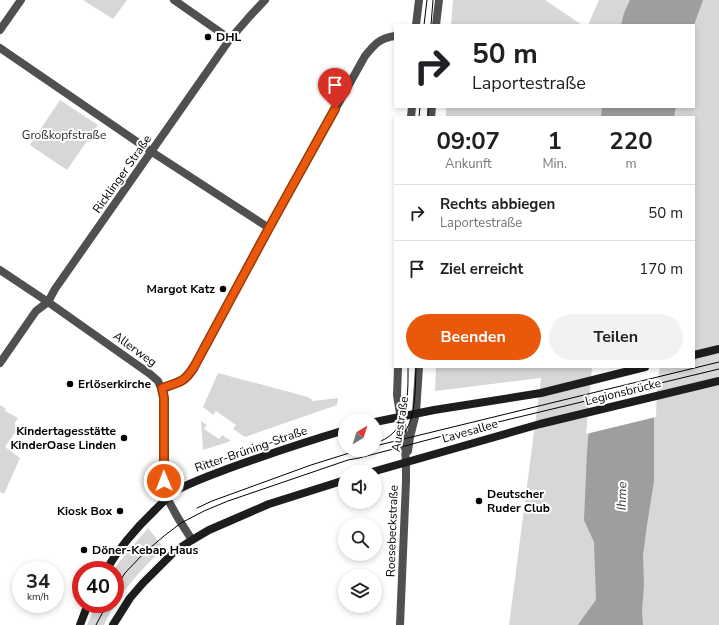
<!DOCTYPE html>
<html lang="de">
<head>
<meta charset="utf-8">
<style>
  body { margin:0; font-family:"Nunito Sans",sans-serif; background:#f2f2f2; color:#202124; height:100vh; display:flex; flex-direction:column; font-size:15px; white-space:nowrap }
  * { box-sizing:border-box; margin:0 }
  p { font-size:13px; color:#757577 }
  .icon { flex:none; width:22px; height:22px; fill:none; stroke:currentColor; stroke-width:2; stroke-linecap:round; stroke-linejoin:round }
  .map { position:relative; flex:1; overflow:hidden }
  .details { position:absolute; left:394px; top:116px; width:301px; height:252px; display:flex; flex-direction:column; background:#fff; border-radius:0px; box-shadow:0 2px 6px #0003 }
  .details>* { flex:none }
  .hud { position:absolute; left:394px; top:24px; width:301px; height:84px; border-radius:0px; box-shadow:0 2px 6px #0003; background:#fff; color:#202124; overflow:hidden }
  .needle { width:26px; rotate:38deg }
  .tools { position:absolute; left:338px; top:413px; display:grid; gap:8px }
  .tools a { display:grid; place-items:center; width:44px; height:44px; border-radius:50%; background:#fff; box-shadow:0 2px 6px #0003; font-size:20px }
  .speed { position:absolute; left:12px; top:561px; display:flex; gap:8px; font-size:20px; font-weight:700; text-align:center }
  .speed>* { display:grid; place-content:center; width:52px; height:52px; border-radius:50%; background:#fff; box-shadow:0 2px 6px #0003; line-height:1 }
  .speed small { font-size:10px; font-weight:400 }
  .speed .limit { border:6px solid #d22; background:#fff; color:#111 }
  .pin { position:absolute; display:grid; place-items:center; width:34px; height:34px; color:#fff; margin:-41px -17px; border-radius:50% 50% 50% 0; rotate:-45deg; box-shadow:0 0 4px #0007 }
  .pin .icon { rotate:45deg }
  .me { position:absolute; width:44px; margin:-22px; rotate:359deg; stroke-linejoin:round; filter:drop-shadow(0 0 3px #0008) }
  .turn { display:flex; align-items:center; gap:14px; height:84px; padding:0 12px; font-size:18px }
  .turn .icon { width:52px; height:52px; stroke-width:2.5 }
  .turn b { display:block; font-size:28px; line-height:34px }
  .eta { display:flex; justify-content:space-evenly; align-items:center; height:68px; text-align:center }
  .eta b { font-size:24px; font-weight:700; line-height:28px }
  .cta { display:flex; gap:8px; margin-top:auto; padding:8px 12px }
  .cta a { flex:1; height:46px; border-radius:24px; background:#ea580c; color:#fff; font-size:16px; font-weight:700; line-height:46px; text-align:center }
  .cta a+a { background:#f2f2f2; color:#202124 }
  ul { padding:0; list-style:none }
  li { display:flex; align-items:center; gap:12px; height:56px; padding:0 12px; border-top:1px solid #e0e0e0 }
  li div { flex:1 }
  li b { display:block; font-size:15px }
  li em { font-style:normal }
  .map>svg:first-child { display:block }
  .green { fill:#d7d7d7 }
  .water { fill:#9e9e9e }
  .pier { fill:#fff }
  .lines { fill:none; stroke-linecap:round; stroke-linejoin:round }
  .pedestrian { stroke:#505050; stroke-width:8 }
  .minor { stroke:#505050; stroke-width:8 }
  .tertiary { stroke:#505050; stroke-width:8 }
  .secondary { stroke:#1d1d1d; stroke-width:8 }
  .tram { stroke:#000; stroke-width:1 }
  .route-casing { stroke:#983908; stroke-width:10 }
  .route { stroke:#ea580c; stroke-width:7 }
  .poi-dot { fill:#000; stroke:#fff; stroke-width:1.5 }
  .labels { text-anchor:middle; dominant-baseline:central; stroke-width:4; stroke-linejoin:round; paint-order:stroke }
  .poi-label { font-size:12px; font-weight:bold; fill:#000; stroke:#fff; text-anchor:start }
  .park-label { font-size:12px; fill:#2e2e2e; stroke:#fff }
  .street-label { font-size:12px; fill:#000; stroke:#fff }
  .water-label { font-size:13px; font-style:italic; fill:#3f3f3f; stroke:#fff }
</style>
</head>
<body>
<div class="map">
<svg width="719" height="625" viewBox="0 0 719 625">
  <rect width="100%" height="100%" fill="#fff"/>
  <path class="green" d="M83 0H127L113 19Z
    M453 0H545L582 25H451Z
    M599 0H719V625H509L541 378 435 391 436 367H694V117H446V107H694V25H588Z
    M60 100 98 125 67 170 30 145Z
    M218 373 308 397 313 401 338 398 337 405 245 437 233 429 236 425 216 411 213 415 203 407Z
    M0 405 6 409 5 411 18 418 14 424 19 427 5 447 20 458 4 494 0 492Z
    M201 421 207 425 204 429 219 439 222 435 231 441 203 450Z
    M148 528 164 548C139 571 118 595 104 625H87L96 604H115V570H114L120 561Z"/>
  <path class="water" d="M630 0H703L694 25H621L624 13Z
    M602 107H676L674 117H601Z
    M594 367 655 386 654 424V481L647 525 643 555 644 585 642 611 643 625H578L582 619 596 600 594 542 584 520 587 452Z"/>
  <path class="pier" d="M592 367H660L657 386 656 417 586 434Z"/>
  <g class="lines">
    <path class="pedestrian" d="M0 363 36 311 48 302"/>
    <path class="minor" d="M174 0 230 39
      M416 25 419 0
      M436 25 439 0
      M0 30 21 0
      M0 48 152 152 269 228
      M411 117 412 107
      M431 117 432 107
      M48 302 55 289 230 39 250 16 265 0
      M398 367 397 395 404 439 406 462V481L400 625
      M161 388C179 382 184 383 194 367L269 228 365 56C374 45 379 38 395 36
      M408 451 410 437 416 413 419 367"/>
    <path class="tertiary" d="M0 270 48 302 150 374 158 381 161 388 164 399V481L167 498 178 518 192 540"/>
    <path class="secondary" d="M694 355 719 349
      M375 422 434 410 541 393 645 367
      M372 472 540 424 719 381
      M106 570C119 548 137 527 156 509 163 502 170 494 179 489 194 481 211 475 227 469 266 455 305 442 345 430
      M80 625 88 604
      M113 625 130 598 143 583 175 551 192 540 209 530 269 504 345 480"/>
    <path class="tram" d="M424 25 427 0
      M431 25 433 0
      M419 117 420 107
      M428 117V107
      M399 440C417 421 415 391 416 367
      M381 441C386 439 390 436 394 432 409 416 408 388 408 367
      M375 446 719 362
      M197 508 212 501 311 465 359 450
      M115 589 125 573 144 553 164 536 181 523 204 511 228 501 348 460 359 458 469 429 719 369
      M96 625 107 604"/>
  </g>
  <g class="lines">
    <defs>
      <path id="route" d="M164 481V398L162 388C179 382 184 383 194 367L269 228 335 109"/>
    </defs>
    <use href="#route" class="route-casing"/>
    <use href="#route" class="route"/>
  </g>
  <g class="poi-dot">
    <circle cx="208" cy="37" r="4"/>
    <circle cx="223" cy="289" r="4"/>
    <circle cx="70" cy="384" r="4"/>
    <circle cx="124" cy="438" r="4"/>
    <circle cx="479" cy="501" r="4"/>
    <circle cx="120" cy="511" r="4"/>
    <circle cx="84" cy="550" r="4"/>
  </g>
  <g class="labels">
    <g class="poi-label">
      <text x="216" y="37">DHL</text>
      <text x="215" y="289" text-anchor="end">Margot Katz</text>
      <text x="78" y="384">Erlöserkirche</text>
      <text x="116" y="431" text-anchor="end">Kindertagesstätte<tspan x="116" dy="14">KinderOase Linden</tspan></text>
      <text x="487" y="494">Deutscher<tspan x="487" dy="14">Ruder Club</tspan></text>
      <text x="112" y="511" text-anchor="end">Kiosk Box</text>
      <text x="92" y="550">Döner-Kebap Haus</text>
    </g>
    <g class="park-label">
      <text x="64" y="135">Großkopfstraße</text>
    </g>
    <g class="street-label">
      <text transform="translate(122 174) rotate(-55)">Ricklinger Straße</text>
      <text transform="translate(135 349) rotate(36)">Allerweg</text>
      <text transform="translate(623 392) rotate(-14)">Legionsbrücke</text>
      <text transform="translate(400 424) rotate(-81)">Auestraße</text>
      <text transform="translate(470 431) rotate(-16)">Lavesallee</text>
      <text transform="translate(251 449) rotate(-19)">Ritter-Brüning-Straße</text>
      <text transform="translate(392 531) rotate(-88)">Roesebeckstraße</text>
    </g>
    <g class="water-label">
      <text transform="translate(622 496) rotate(-89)">Ihme</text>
    </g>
  </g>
</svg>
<div class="tools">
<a><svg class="needle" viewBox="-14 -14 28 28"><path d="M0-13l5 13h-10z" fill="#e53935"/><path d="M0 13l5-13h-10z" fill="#757577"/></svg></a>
<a><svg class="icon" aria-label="sound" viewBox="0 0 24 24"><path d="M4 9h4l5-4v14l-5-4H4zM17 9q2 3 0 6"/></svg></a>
<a><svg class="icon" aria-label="search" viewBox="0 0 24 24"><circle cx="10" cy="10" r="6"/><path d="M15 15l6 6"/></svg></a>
<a><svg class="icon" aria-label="layers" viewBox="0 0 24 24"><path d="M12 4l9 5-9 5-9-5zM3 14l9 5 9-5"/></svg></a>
</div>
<div class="speed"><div>34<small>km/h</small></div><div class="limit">40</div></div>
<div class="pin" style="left:335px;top:109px;background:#d93025"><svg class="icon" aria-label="arrive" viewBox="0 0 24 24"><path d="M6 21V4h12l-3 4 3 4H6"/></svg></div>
<svg class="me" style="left:164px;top:481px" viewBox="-20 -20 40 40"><circle r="17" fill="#ea580c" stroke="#fff" stroke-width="3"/><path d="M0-11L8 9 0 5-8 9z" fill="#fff"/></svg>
<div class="hud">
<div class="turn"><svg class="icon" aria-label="right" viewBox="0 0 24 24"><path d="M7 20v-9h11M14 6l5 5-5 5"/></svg><div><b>50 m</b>Laportestraße</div></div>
</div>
<section class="details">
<div class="eta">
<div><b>09:07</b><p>Ankunft</p></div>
<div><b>1</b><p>Min.</p></div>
<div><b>220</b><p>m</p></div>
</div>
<ul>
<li><svg class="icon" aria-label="right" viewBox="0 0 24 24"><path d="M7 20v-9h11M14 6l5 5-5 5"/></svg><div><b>Rechts abbiegen</b><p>Laportestraße</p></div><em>50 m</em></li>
<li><svg class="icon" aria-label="arrive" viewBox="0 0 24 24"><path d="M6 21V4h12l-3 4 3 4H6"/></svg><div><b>Ziel erreicht</b></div><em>170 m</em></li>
</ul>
<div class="cta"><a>Beenden</a><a>Teilen</a></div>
</section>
</div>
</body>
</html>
